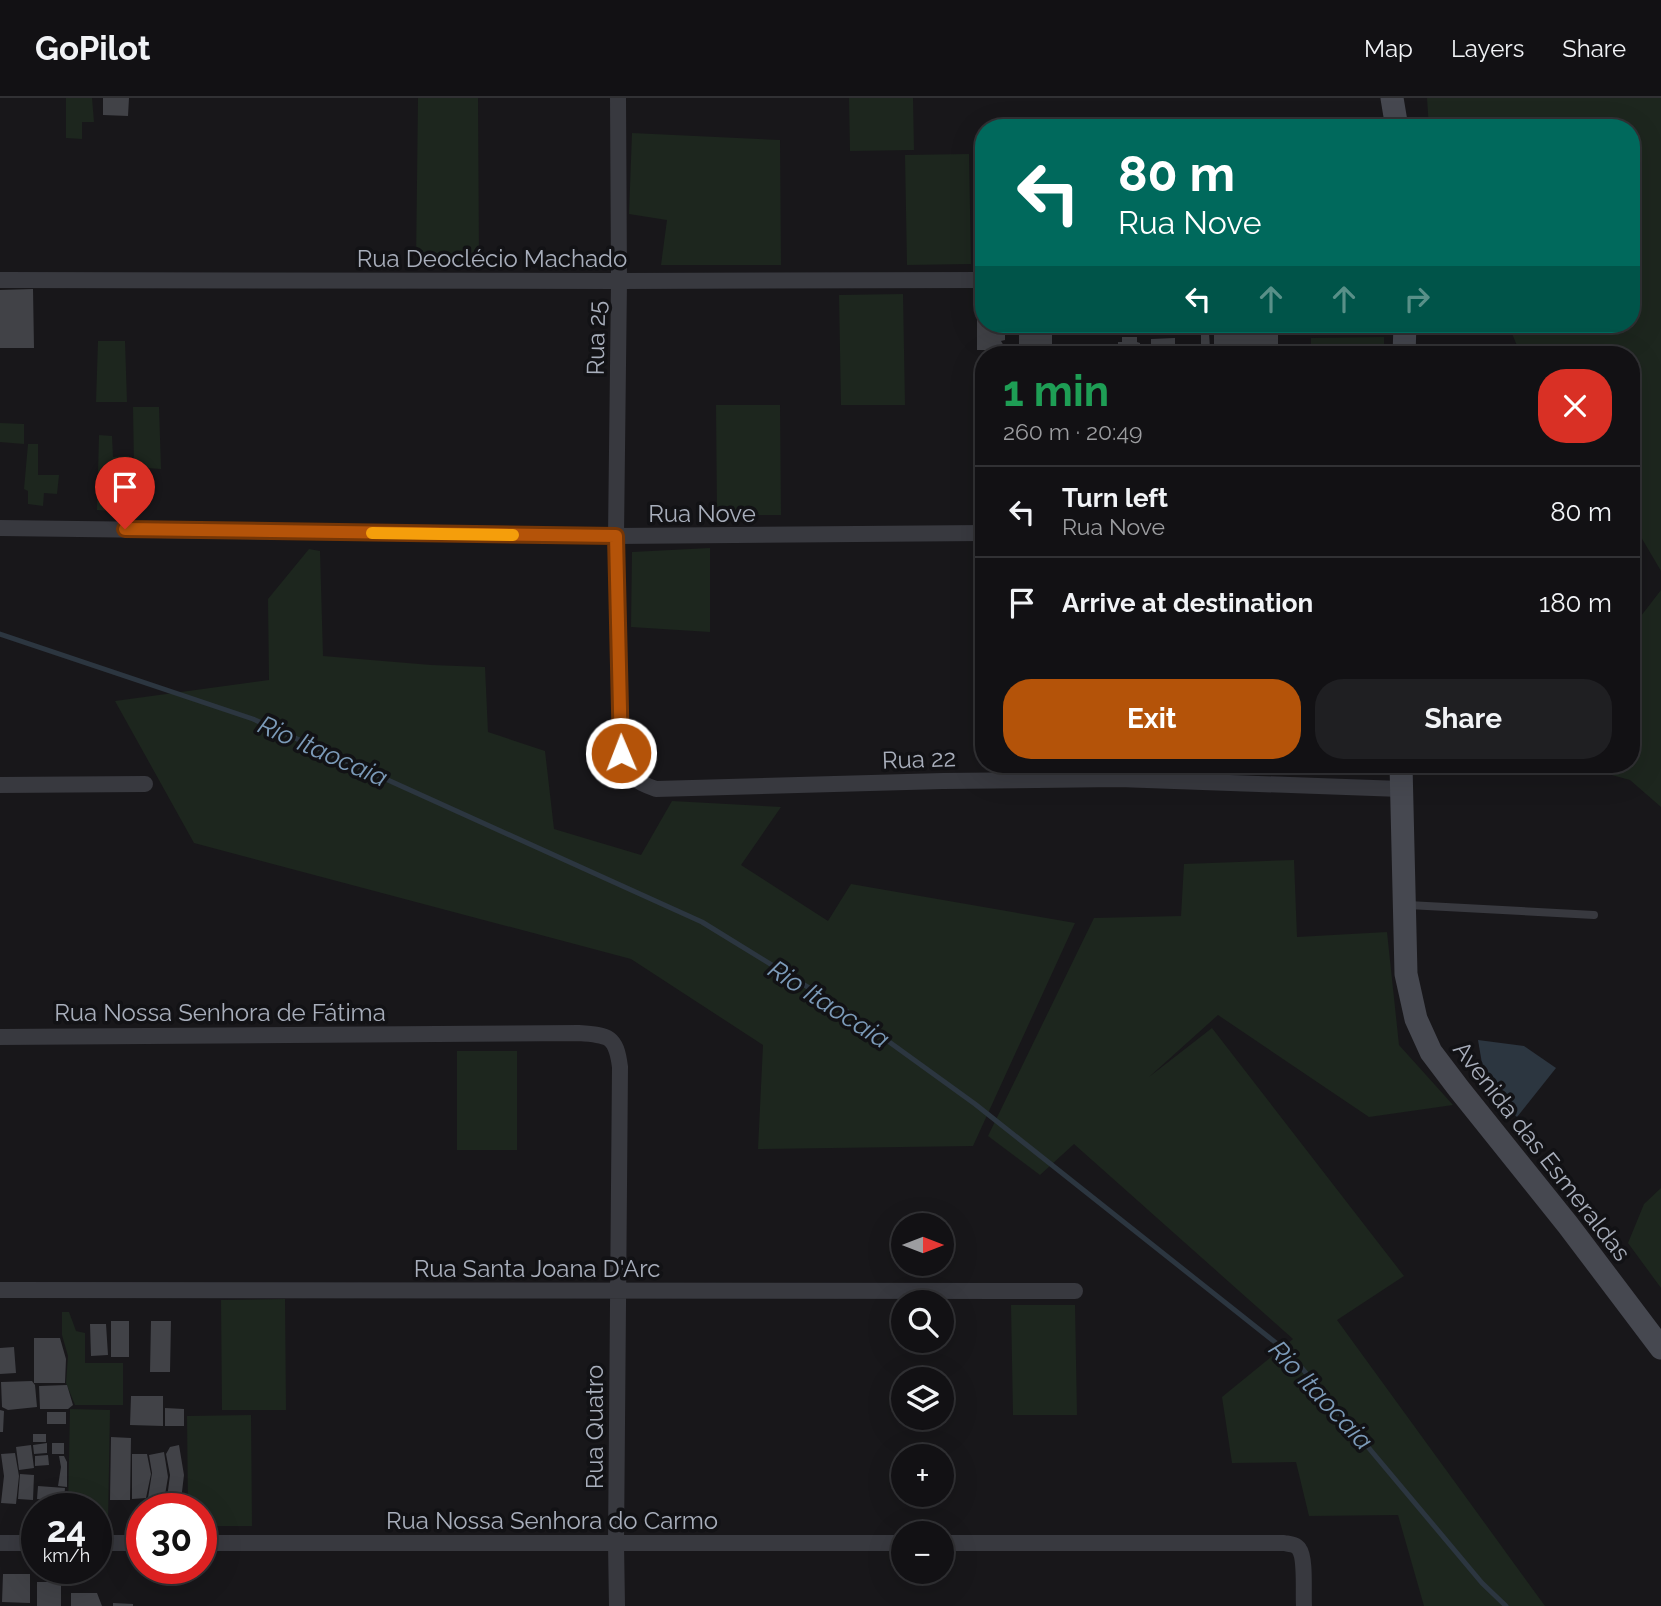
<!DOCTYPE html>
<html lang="en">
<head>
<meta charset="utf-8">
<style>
  body { margin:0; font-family:Raleway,sans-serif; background:#1f1f22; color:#f1f3f6; height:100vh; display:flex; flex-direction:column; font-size:26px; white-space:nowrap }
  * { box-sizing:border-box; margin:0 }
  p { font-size:23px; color:#9c9da0 }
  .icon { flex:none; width:38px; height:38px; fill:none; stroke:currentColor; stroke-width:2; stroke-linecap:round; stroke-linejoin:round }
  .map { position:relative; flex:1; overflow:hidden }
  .details { position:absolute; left:975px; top:248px; width:665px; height:427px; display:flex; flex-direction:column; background:#121114; border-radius:28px; box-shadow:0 7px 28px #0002,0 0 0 2px #313134 }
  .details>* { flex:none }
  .hud { position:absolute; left:975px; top:21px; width:665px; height:214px; border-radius:28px; box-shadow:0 7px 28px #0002,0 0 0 2px #313134; background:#00695c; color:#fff; overflow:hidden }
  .needle { width:46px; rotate:90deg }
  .fabs { position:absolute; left:891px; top:1115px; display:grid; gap:14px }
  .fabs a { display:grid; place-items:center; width:63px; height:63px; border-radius:50%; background:#121114; box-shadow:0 7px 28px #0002,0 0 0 2px #313134; font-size:35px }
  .speed { position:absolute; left:21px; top:1395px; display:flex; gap:14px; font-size:35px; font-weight:700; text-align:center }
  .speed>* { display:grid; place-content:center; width:91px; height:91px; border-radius:50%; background:#121114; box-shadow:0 7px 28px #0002,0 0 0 2px #313134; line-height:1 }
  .speed small { font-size:18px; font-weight:400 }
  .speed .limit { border:10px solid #d22; background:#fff; color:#111 }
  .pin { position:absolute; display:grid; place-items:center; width:60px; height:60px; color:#fff; margin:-72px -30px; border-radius:50% 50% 50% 0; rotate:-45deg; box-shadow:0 0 7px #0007 }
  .pin .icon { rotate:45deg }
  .me { position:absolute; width:77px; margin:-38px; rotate:359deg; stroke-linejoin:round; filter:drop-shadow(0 0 5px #0008) }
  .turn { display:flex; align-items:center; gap:24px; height:147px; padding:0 28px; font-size:32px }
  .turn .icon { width:91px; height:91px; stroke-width:2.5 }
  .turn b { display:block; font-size:49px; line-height:60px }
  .lanes { display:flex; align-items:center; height:66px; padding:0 28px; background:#0003; justify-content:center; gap:35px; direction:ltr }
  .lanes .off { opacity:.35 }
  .round { display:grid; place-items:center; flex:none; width:74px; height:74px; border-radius:28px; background:#1f1f22 }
  .summary { display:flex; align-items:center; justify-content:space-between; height:119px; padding:0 28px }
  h1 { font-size:42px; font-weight:700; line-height:52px; color:#1e9e55 }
  .cta { display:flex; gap:14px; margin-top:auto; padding:14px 28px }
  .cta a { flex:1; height:80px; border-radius:28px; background:#b45309; color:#fff; font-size:28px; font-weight:700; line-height:80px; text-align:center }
  .cta a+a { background:#1f1f22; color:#f1f3f6 }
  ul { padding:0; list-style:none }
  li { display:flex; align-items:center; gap:21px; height:91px; padding:0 28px; border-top:2px solid #313134 }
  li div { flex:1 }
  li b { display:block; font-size:26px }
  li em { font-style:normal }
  header { display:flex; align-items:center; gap:42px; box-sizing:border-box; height:98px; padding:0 35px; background:#121114; border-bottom:2px solid #313134 }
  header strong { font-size:33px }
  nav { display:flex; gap:38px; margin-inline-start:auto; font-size:24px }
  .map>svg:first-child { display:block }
  .green { fill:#1d261e }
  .water { fill:#2c3640 }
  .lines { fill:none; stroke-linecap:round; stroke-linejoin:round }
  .stream { stroke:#2c3640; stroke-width:5 }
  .building { fill:#414247 }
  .lane { stroke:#38393f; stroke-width:8 }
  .street { stroke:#38393f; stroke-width:16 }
  .secondary { stroke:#464850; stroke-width:23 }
  .route-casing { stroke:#753606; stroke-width:18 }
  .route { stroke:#b45309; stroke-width:12 }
  .slow { stroke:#f59e0b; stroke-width:12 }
  .labels { text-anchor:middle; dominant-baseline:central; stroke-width:7; stroke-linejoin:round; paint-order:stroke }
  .street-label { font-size:24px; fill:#a8aebb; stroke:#121215 }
  .water-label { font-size:26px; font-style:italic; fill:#7c9bb9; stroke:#121215 }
</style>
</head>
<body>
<header>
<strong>GoPilot</strong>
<nav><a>Map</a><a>Layers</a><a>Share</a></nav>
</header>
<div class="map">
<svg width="1661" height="1508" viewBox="0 0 1661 1508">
  <rect width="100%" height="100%" fill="#18171a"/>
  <path class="green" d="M66 0H92L94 24H82V41L66 40Z
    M418 0H478L479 162 416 167Z
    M849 0H913L914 52 850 53Z
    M1427 0H1661V473L1631 422V257H1516L1518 250 1508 226H1631V30H1429Z
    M632 35 780 42 781 167H661L667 122 629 116Z
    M969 56 971 166 907 167 905 57Z
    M903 196 905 307H841L839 197Z
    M1384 239V257H1311V240Z
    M98 243H125L127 304H96Z
    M716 307H780L781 417H717Z
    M133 309H159L161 371 134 369Z
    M0 325 24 326V346L0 344Z
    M99 337 112 338 113 359 129 358 127 414 97 412Z
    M28 346H38V377H59L57 396 44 395 43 408 28 406V393L24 391Z
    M710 450V534L631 529 632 454Z
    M309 451 320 453 323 558 431 567 485 569 488 634 545 653 554 731 641 757 672 703 781 709 741 767 828 823 851 786 1075 825 973 1048 758 1051 763 947 631 861 194 745 115 603 269 582 268 501Z
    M1661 492V709L1630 682 1575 667H1631V531Z
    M1294 762 1297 839 1387 834 1399 947 1453 1007 1369 1019 1218 917 1149 979 1212 930 1404 1178 1337 1222 1545 1508H1424L1398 1417 1309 1418 1296 1364 1232 1365 1222 1299 1293 1241 1074 1046 1040 1077 988 1038 1094 820 1181 818 1184 766Z
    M457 953H517V1052H457Z
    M1661 1090V1190L1628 1145 1644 1106Z
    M285 1201 286 1312H222L221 1202Z
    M1011 1207H1075L1077 1317H1013Z
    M62 1214H69L76 1233 85 1235V1265H123V1307H75L66 1285 68 1258 62 1237Z
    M70 1311 110 1312 108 1425 96 1424V1410H68Z
    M251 1317 252 1428H201V1410H188L187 1318Z"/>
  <path class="water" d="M1478 942 1524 948 1556 970 1517 1019 1486 989Z"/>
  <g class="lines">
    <path class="stream" d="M0 536 253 621 702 824 845 912 975 1006 1290 1256 1482 1485 1506 1508"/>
  </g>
  <path class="building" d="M103 0H129L128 18 103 17Z
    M33 191 34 250H0V192Z
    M977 207H984V226H1005V242L1001 243 1004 248 1001 255H991L988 252H977Z
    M1019 226H1052V257H1014V255H1019Z
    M1148 226H1173V230H1151Z
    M1214 226H1278V253L1214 252Z
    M1310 226H1359V229H1310Z
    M1201 235H1209L1210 250 1201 249Z
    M1122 239H1137V244L1140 245V257H1118V244H1122Z
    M1175 240V257H1151V241Z
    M111 1223H129V1259H111Z
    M151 1223H171L170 1274H150Z
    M90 1226H106L108 1257 91 1258Z
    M34 1240H60L66 1261 65 1285H34Z
    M14 1249 16 1275 0 1276V1250Z
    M32 1283 35 1287 37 1309 8 1312 2 1309 1 1284Z
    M67 1287 73 1307 68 1311H40L39 1288Z
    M131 1298H163V1328L130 1327Z
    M165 1310 184 1311V1328H165Z
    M0 1312 4 1313 3 1334H0Z
    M47 1314H66V1326H47Z
    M33 1336H46V1344H33Z
    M111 1339 131 1340 130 1402H110Z
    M47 1345V1355L34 1356 33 1347Z
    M52 1345H64V1356H52Z
    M31 1347 34 1370 19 1372 16 1349Z
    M179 1347 184 1377 181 1402 167 1400 170 1377 166 1356 170 1349Z
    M164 1354 168 1379 164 1403 148 1400 152 1375 149 1357Z
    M15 1355 19 1378 16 1406 1 1405 4 1378 1 1356Z
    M132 1356H147L151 1376 146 1400 132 1401Z
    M48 1357 49 1367 35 1368V1358Z
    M59 1358H64L67 1364V1389L58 1388 61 1369Z
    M20 1376 34 1377 33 1402 18 1401Z
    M38 1388 65 1390 64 1403 37 1401Z
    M158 1402V1410H145V1404Z
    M3 1476H30V1505L2 1504Z
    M37 1484H61V1508H37Z
    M71 1495H97L102 1508H71Z
    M113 1505 133 1506V1508H113Z"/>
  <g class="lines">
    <path class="lane" d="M1408 807 1594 817"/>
    <path class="street" d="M618 0 619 183 616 438 621 655C629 679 633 683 656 691L943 683 1119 681 1401 691
      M0 182 619 183 984 182
      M0 430 616 438 984 435
      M0 687 145 686
      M0 939 579 935C609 937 616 938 620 969L616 1445 617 1508
      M0 1192 1075 1193
      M0 1445H37
      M96 1445H142
      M201 1445H903
      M942 1445H1284C1289 1446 1296 1446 1299 1451 1306 1460 1303 1495 1304 1508"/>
    <path class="secondary" d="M1392 0 1397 30
      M1404 257 1405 226
      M1401 667 1406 876 1416 921 1431 954 1459 991 1568 1127 1661 1250"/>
  </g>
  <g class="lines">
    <defs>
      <path id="route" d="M125 431 616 438 621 655"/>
    </defs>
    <use href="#route" class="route-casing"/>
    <use href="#route" class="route"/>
    <path class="slow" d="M372 435 513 437"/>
  </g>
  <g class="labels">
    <g class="street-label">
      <text x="492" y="160">Rua Deoclécio Machado</text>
      <text transform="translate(596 240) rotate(-89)">Rua 25</text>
      <text x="702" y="415">Rua Nove</text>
      <text transform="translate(919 661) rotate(-2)">Rua 22</text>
      <text x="220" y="914">Rua Nossa Senhora de Fátima</text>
      <text transform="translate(1542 1053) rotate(52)">Avenida das Esmeraldas</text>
      <text x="537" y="1170">Rua Santa Joana D'Arc</text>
      <text transform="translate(594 1329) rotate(-90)">Rua Quatro</text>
      <text x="552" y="1422">Rua Nossa Senhora do Carmo</text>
    </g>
    <g class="water-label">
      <text transform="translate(323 653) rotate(24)">Rio Itaocaia</text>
      <text transform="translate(829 906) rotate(33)">Rio Itaocaia</text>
      <text transform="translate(1321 1297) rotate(47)">Rio Itaocaia</text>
    </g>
  </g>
</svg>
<div class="fabs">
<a><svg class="needle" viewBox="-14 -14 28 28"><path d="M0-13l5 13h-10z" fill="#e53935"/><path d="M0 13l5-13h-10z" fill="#9c9da0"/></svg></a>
<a><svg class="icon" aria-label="search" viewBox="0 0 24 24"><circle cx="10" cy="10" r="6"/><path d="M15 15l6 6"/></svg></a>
<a><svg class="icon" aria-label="layers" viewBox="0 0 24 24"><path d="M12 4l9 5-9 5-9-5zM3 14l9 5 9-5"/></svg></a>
<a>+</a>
<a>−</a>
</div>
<div class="speed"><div>24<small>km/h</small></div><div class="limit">30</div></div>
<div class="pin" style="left:125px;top:431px;background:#d93025"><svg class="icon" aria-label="arrive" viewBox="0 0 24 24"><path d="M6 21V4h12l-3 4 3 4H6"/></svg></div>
<svg class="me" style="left:621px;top:655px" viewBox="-20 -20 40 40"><circle r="17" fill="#b45309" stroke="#fff" stroke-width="3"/><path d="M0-11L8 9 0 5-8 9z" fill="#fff"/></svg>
<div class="hud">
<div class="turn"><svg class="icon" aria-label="left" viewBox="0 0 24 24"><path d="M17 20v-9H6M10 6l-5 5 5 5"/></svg><div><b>80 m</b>Rua Nove</div></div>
<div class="lanes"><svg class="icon" aria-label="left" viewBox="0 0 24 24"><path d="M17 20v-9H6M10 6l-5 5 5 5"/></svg><svg class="icon off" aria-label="ahead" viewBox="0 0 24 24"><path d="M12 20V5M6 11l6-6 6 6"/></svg><svg class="icon off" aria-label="ahead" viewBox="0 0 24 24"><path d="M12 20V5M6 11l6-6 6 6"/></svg><svg class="icon off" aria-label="right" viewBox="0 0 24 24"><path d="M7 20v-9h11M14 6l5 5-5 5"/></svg></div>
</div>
<section class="details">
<div class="summary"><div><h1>1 min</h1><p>260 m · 20:49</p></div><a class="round" style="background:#d93025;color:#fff"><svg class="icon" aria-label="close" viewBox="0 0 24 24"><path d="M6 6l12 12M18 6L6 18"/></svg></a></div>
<ul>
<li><svg class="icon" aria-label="left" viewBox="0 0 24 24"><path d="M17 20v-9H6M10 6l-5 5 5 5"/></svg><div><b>Turn left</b><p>Rua Nove</p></div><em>80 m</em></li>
<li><svg class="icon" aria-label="arrive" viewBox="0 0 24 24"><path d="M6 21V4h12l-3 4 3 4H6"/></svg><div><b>Arrive at destination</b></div><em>180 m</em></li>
</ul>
<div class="cta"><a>Exit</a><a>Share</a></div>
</section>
</div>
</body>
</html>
